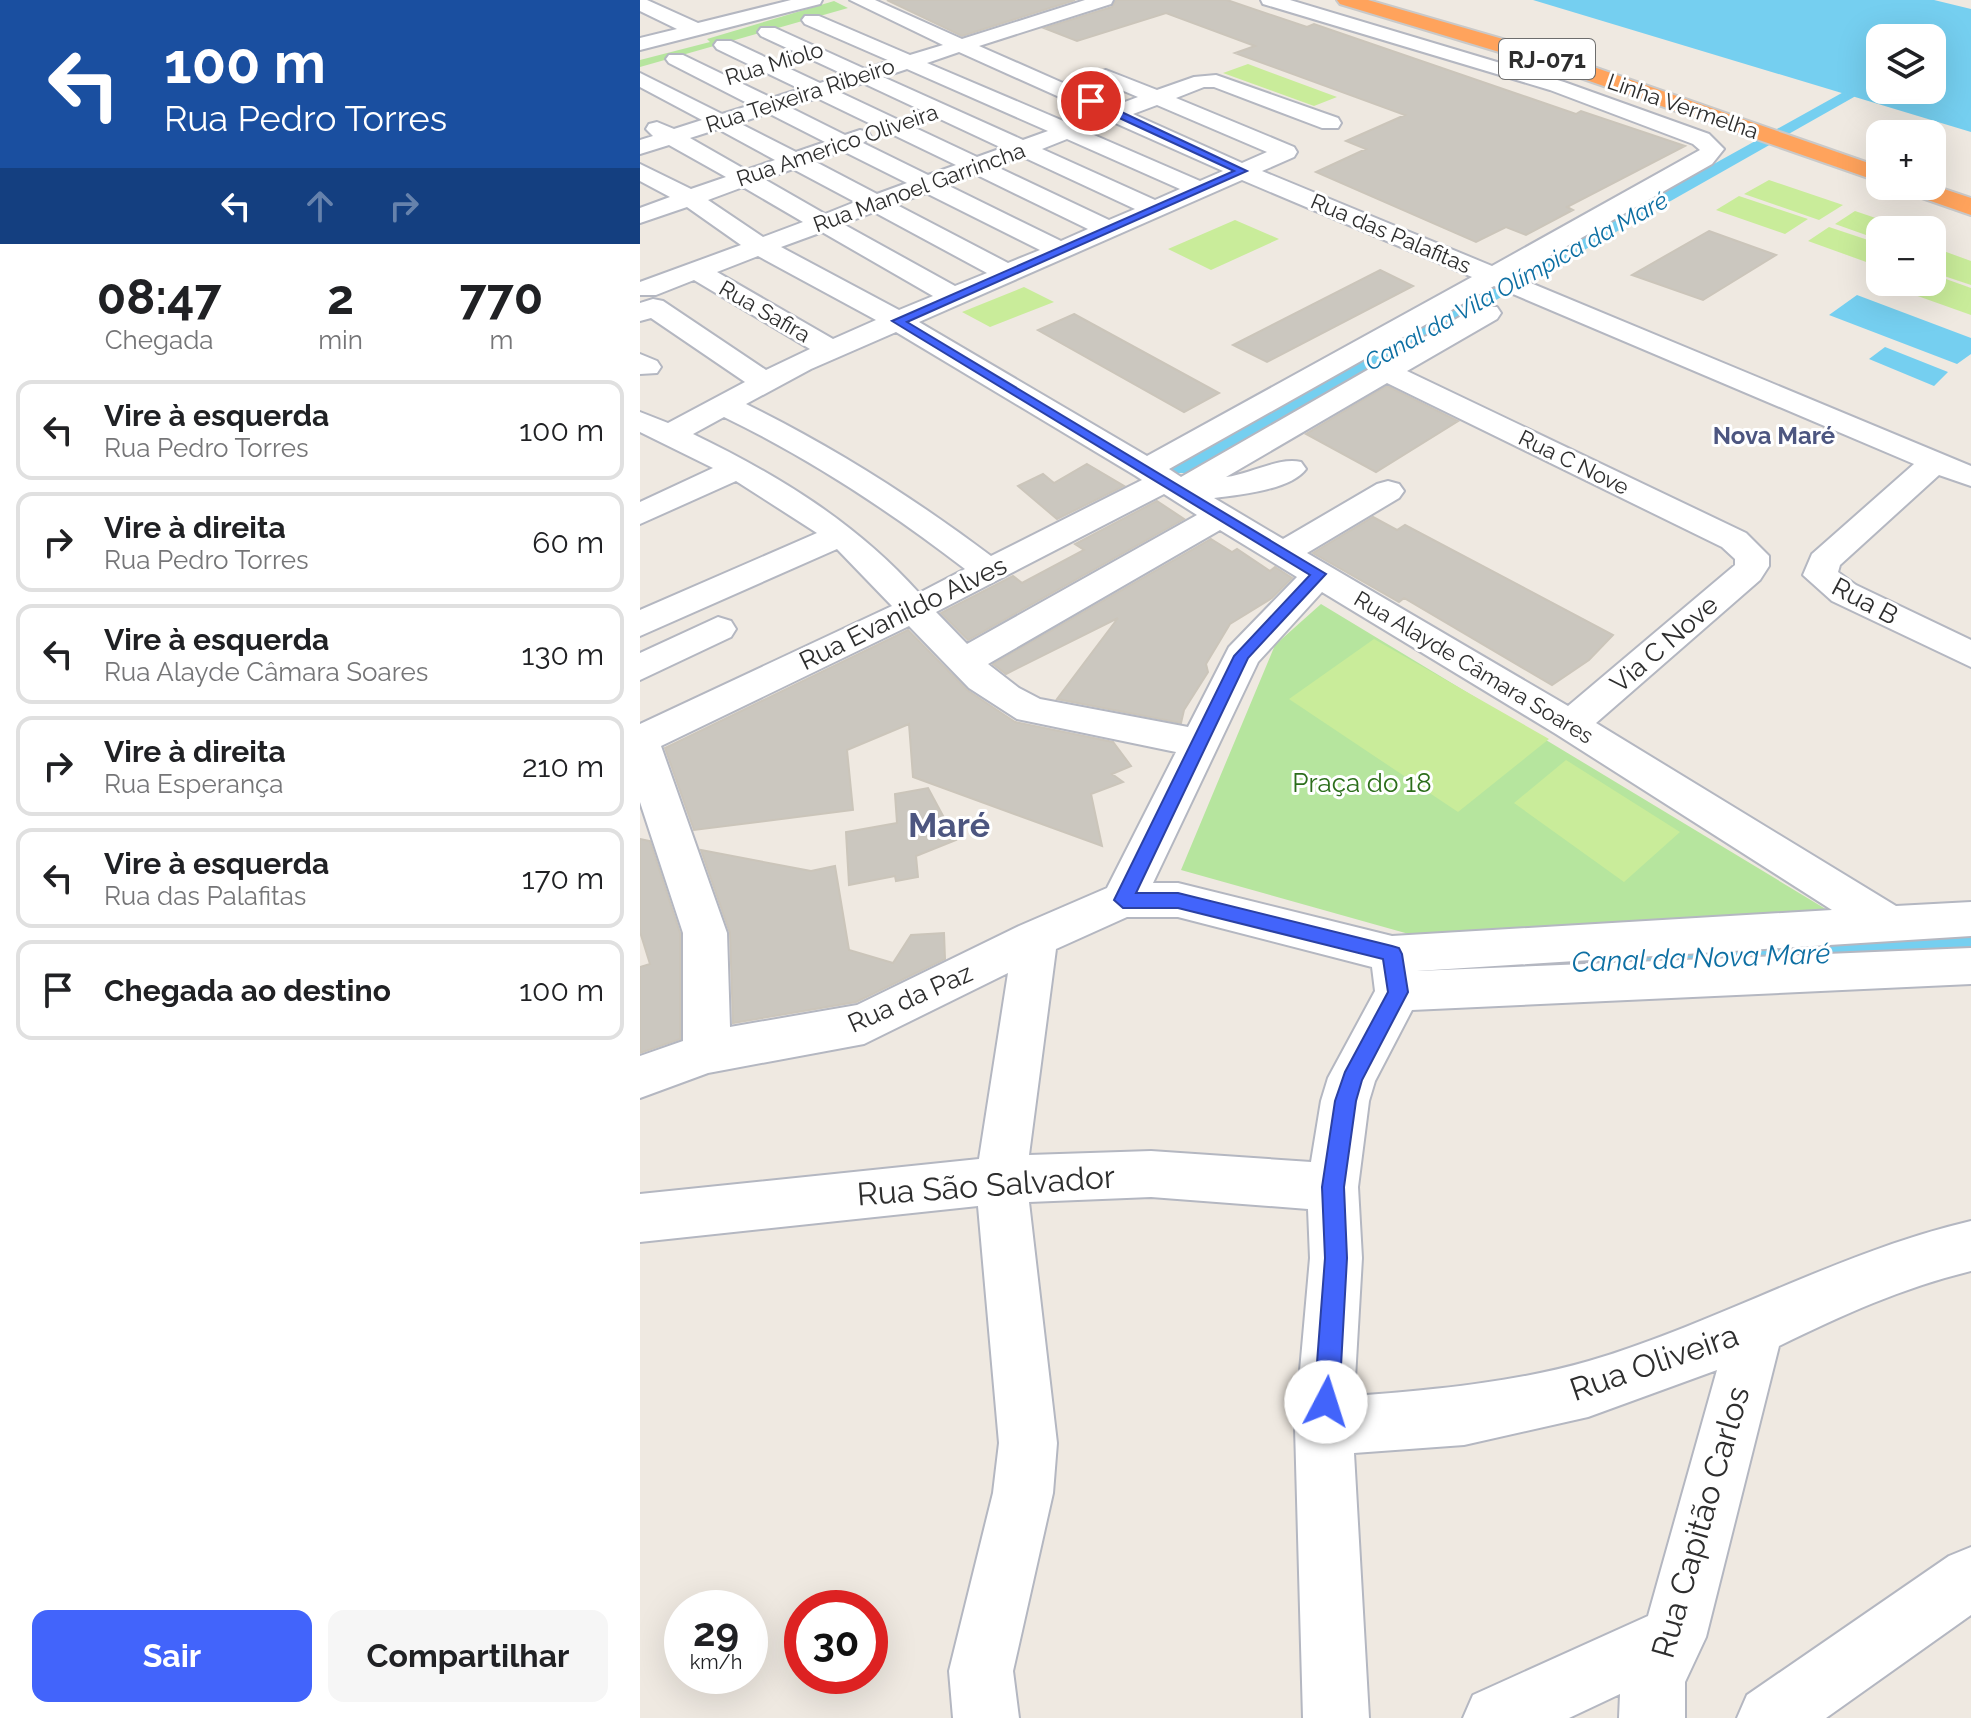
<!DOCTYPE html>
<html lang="pt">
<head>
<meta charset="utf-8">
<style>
  body { margin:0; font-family:Raleway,sans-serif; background:#f6f6f6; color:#202124; height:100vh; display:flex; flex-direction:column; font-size:30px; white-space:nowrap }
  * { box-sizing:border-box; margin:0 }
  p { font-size:26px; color:#757577 }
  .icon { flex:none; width:44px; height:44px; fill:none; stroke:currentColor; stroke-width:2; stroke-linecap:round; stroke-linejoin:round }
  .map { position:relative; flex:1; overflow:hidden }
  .drawer { display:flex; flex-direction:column; background:#fff; width:640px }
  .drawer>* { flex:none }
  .guide { background:#1a4fa0; color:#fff; overflow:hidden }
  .tools { position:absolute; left:1226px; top:24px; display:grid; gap:16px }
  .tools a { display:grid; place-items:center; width:80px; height:80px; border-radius:16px; background:#fff; box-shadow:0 8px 32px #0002; font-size:40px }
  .speed { position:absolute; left:24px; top:1590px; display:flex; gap:16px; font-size:40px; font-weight:700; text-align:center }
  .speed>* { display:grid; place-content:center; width:104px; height:104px; border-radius:50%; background:#fff; box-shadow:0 8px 32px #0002; line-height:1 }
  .speed small { font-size:20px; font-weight:400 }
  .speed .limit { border:12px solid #d22; background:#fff; color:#111 }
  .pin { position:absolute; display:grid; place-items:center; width:68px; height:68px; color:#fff; margin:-34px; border:4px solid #fff; border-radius:50%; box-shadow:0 2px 8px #0007 }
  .me { position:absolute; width:88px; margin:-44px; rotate:5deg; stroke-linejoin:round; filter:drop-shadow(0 0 6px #0008) }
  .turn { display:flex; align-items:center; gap:28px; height:168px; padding:0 32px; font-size:36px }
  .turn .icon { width:104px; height:104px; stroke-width:2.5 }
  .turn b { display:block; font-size:56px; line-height:68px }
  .lanes { display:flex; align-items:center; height:76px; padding:0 32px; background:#0003; justify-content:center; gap:40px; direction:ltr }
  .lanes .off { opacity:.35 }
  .eta { display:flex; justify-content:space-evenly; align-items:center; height:136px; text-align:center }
  .eta b { font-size:48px; font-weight:700; line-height:56px }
  .cta { display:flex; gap:16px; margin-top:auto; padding:16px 32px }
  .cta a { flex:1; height:92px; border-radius:16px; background:#4264fb; color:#fff; font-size:32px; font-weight:700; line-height:92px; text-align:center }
  .cta a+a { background:#f6f6f6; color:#202124 }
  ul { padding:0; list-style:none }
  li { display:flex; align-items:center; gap:24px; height:100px; margin:0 16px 12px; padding:0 16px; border:4px solid #e0e0e0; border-radius:16px }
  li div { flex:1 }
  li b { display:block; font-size:30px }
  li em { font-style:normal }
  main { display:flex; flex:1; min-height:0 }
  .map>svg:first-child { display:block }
  .green { fill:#b6e59e }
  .pitch { fill:#c9ec9a }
  .water { fill:#75cff0; fill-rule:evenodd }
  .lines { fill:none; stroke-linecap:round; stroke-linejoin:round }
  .canal { fill:#75cff0; fill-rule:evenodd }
  .building { fill:#cbc7bf; stroke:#cbc5ba; stroke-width:2 }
  .minor-casing { stroke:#b4b7c1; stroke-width:4 }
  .highway-casing { stroke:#c9c9c9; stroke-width:4 }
  .minor { fill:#fff; fill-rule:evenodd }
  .highway { fill:#ffa35c; fill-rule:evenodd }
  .route { fill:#4264fb; stroke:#2b41a3; stroke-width:2 }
  .labels { text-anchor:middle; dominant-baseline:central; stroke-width:6; stroke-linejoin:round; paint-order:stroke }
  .far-street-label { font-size:22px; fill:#2e2e2e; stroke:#fff }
  .shield { fill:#fff; stroke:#6d6d6d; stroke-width:2 }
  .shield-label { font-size:24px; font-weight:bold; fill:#2e2e2e }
  .far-water-label { font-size:24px; font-style:italic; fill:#0d6fa3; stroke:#fff }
  .far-neighbourhood-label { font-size:24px; font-weight:bold; fill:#4d5680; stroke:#fff }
  .street-label { font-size:26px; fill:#2e2e2e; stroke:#fff }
  .park-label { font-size:26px; fill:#2c6e1b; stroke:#fff }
  .water-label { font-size:28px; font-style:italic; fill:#0d6fa3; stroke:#fff }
  .near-street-label { font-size:32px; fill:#2e2e2e; stroke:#fff }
  .district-label { font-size:34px; font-weight:bold; fill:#4d5680; stroke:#fff }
</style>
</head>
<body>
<main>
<section class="drawer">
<div class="guide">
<div class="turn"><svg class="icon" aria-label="left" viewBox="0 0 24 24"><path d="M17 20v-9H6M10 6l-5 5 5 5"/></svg><div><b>100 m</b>Rua Pedro Torres</div></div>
<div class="lanes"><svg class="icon" aria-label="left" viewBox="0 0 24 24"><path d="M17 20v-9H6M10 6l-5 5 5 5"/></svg><svg class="icon off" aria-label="ahead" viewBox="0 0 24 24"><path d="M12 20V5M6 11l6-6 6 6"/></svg><svg class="icon off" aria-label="right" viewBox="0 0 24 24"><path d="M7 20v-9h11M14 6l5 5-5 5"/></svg></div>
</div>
<div class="eta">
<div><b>08:47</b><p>Chegada</p></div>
<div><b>2</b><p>min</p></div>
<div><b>770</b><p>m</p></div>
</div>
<ul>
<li><svg class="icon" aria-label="left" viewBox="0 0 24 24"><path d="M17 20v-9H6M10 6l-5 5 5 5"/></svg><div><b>Vire à esquerda</b><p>Rua Pedro Torres</p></div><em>100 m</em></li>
<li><svg class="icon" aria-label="right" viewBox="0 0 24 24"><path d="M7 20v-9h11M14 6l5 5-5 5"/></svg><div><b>Vire à direita</b><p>Rua Pedro Torres</p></div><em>60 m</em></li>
<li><svg class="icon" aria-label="left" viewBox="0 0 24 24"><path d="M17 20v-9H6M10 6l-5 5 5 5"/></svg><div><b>Vire à esquerda</b><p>Rua Alayde Câmara Soares</p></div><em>130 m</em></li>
<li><svg class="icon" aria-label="right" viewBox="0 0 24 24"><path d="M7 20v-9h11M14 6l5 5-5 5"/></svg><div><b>Vire à direita</b><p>Rua Esperança</p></div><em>210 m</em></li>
<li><svg class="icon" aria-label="left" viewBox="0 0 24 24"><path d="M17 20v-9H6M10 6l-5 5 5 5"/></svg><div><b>Vire à esquerda</b><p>Rua das Palafitas</p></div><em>170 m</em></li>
<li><svg class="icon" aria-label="arrive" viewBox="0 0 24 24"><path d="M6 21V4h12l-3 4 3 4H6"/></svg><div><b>Chegada ao destino</b></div><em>100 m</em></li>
</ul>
<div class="cta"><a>Sair</a><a>Compartilhar</a></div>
</section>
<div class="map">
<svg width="1331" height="1718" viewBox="0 0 1331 1718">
  <rect width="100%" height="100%" fill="#efe9e1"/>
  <path class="green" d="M194 1 208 8 0 67V60L70 42 67 39Z
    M681 604 1194 914 776 936 541 870 635 645Z"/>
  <path class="pitch" d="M608 64 697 97 674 106 583 73Z
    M1129 180 1203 205 1179 220 1104 194Z
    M1099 196 1168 219 1145 234 1076 210Z
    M1215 211 1271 230H1240V240L1195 224Z
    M595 220 639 239 571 270 528 249Z
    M1189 227 1240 244V255L1229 263 1168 241Z
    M1298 249 1331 261V285L1292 272V253Z
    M1292 274 1331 288V315L1244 284 1292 282Z
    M384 287 414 302 350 327 322 312Z
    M734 639 909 739 818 812 649 699Z
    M926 760 1040 832 984 882 874 803Z"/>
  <path class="water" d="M893 0H1294L1331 9V132ZM1240 38H1292V90H1240Z
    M1217 295 1331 338V354L1317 364 1189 315Z
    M1245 347 1308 372 1294 386 1229 359Z"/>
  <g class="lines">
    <path class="canal" d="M1209 89 1217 94 1214 97 551 473H535L532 468 535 463Z
      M1331 934V960L809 981 798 977 793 968 798 959 809 955Z"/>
  </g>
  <path class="building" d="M247 0H435L322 36Z
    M476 0H587L667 27 674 24 936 114 941 111 1045 146 927 207 933 210 886 235 866 227 836 242 676 172 726 149 706 141 765 115 595 53 615 46 526 13 437 41 404 28 472 7Z
    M1069 231 1136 255 1063 300 992 275Z
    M740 270 773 286 627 362 593 345Z
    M434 314 579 393 544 412 398 330Z
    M747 386 818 421 736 472 666 434Z
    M447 464 484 486 417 519 378 486 403 474 414 483Z
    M517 501 544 519 328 640 301 613 373 576 382 583 444 550 435 544Z
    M733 517 757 530 765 525 973 635 949 660 912 685 764 598 759 602 673 553Z
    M571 539 592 552 597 549 630 571 635 567 652 578 632 598 590 624 566 664 568 672 544 710 541 723 417 699 478 618 366 674 353 664Z
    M268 630 327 690 375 722 473 742 491 766 472 774 483 782 451 794 462 846 273 777 269 724 207 750 213 810 54 830 25 748Z
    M288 788 316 840 276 856 278 877 256 881 255 876 209 885 206 832 257 823 255 794Z
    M0 839 10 841 40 933V1039L0 1053V967L10 964 0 932Z
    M61 850 171 871 195 866 209 950 253 963 271 935 304 933 305 959 216 1002 93 1023 90 933Z"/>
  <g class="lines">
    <defs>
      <path id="minor" d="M0 0H7L58 23 151 0H182L180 4 0 50V38L37 29 0 11Z
        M210 0H235L322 39 445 0H473L471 4 339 46 423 83 466 70 517 90 554 77 576 75 698 118 701 123 698 128H682L574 87H564L536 98 654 147 657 152 654 157 622 171 852 266 1060 150 1053 144 910 90 623 4 621 0H650L924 82 1069 134 1084 149 1072 164 874 276 1331 466V486L1299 475 1200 565 1198 572 1216 585 1331 640V667L1192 601 1163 575 1172 554 1274 464 854 286 529 469 541 477 837 307H857L861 313 857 319 767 371 1106 533 1129 556V566L1120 580 956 723 1256 906 1331 902V936L777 971 1331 948V984L772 1010 735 1081 729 1101 718 1187 722 1258 714 1396C793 1390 872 1383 949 1361 1080 1322 1198 1252 1331 1221V1271C1259 1289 1205 1314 1139 1346L1066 1637 1045 1682V1718H979L980 1694 929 1718H823L833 1695 1008 1616 1077 1370 948 1417 824 1445 714 1453 729 1718H663L655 1427 670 1258 668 1209 511 1197 389 1202 417 1443 413 1493 373 1671 379 1718H313L309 1671 353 1493 359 1443 338 1206 0 1242V1194L339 1159 368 973 224 1044 68 1073 0 1098V1056L43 1041V933L0 802V724L252 606 197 549 0 636V610L177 533 96 481 0 524V502L73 468 0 432V412L28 423 105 382 11 318 0 321V303L13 299 23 301 126 370 170 349 54 280 16 295H0V282L101 245 47 207 0 223V208L30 197 0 181V164L51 189 86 177 29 145 0 154V140L13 136 6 129 9 124 17 122 34 129 62 120 0 87V73L82 114 111 105 29 63 26 59 29 55H43L132 98 160 89 77 49 74 45 77 41H91L180 83 205 75 121 36 118 32 121 28H135L225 69 250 61 165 24 162 20 165 16H179L270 55 303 45ZM319 52 455 113 428 123 287 63ZM267 69 408 131 383 140 243 77ZM223 83 362 148 337 157 197 91ZM465 83 498 97 474 106 441 91ZM177 98 316 165 288 175 223 143 231 137 228 132 220 130 205 135 149 107ZM517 105 627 152 602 163 493 114ZM128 113 185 142 156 152 99 123ZM473 122 583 171 560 181 447 132ZM78 129 135 160 106 170 50 138ZM427 139 540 189 515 200 402 149ZM203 151 267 183 237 194 174 161ZM381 156 495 209 469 220 355 166ZM153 169 215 202 185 214 124 179ZM335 174 448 229 421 241 307 185ZM602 180 832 277 507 456 279 322ZM103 187 163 222 123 237 68 200ZM286 193 400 250 368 263 255 204ZM234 212 347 273 315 286 203 224ZM182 232 293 296 259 310 141 247ZM118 256 236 320 193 339 77 272ZM256 332 496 476 502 480 351 556C275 499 192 446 106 404L171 369ZM747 383 1082 547 1095 559V565L928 706 667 553 759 498 764 491 759 484 748 481 737 484 643 539 574 498C598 495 651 490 666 469L661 462C638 457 611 474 586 477ZM84 417C169 458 251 512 325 569L279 593C215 522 138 475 53 434ZM524 494 557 515 327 644 296 612ZM580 530 657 577 589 647 548 727 400 699 379 688 348 664ZM682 592 916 734 1192 910 752 936 538 883H513L618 662ZM269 626 329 688 377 719 536 752 467 888 379 926 217 1005 90 1027 87 933 21 746ZM487 917H538L732 967 735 991 688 1078 681 1101 671 1162 511 1151 389 1155 416 949Z
        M0 354 17 361 21 367 17 373 0 374Z
        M78 617 91 621 96 629 91 637 0 680V653Z
        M1331 1547V1615L1186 1718H1097L1107 1695 1309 1556Z"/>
      <path id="highway" d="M697 0H728L925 57 1240 167V182L909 67 700 4Z
        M1292 185 1331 198V215L1262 191 1259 186Z"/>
    </defs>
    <use href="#minor" class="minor-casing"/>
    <use href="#highway" class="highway-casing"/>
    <use href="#minor" class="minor"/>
    <use href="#highway" class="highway"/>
  </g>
  <path class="route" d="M447 99H454L607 171 267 322 686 574 608 658 496 893H538L752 946 759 948 762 954 768 992 722 1080 716 1101 704 1187 707 1258 699 1402 695 1410 686 1414 678 1410 674 1402 685 1258 682 1187 695 1101 705 1072 748 992 743 959 538 908H483L474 900 594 656 670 575 252 321 594 171 447 103Z"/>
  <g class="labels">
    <g class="far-street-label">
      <text transform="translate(134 63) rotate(-17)">Rua Miolo</text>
      <text transform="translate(160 95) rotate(-18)">Rua Teixeira Ribeiro</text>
      <text transform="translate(1043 106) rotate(19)">Linha Vermelha</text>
      <text transform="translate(197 145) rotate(-19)">Rua Americo Oliveira</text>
      <text transform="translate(279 187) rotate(-20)">Rua Manoel Garrincha</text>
      <text transform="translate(751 233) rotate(23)">Rua das Palafitas</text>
      <text transform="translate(125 311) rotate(30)">Rua Safira</text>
      <text transform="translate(934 462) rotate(26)">Rua C Nove</text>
      <text transform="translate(834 667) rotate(31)">Rua Alayde Câmara Soares</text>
    </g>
    <rect class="shield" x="859" y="39" width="96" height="40" rx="6"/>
    <g class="shield-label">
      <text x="907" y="59">RJ-071</text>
    </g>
    <g class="far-water-label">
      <text transform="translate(876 281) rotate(-29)">Canal da Vila Olímpica da Maré</text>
    </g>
    <g class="far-neighbourhood-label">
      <text x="1134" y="435">Nova Maré</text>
    </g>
    <g class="street-label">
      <text transform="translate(1225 601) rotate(28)">Rua B</text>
      <text transform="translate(263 613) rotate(-26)">Rua Evanildo Alves</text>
      <text transform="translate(1024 644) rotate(-41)">Via C Nove</text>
      <text transform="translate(270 998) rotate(-24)">Rua da Paz</text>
    </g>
    <g class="park-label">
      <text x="722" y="783">Praça do 18</text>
    </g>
    <g class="water-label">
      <text transform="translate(1061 958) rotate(-2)">Canal da Nova Maré</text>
    </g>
    <g class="near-street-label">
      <text transform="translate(346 1185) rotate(-4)">Rua São Salvador</text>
      <text transform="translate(1014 1362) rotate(-19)">Rua Oliveira</text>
      <text transform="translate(1060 1522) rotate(-74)">Rua Capitão Carlos</text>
    </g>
    <g class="district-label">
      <text x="309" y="825">Maré</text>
    </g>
  </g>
</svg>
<div class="tools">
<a><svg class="icon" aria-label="layers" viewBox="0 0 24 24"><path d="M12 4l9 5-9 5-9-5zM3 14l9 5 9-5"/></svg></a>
<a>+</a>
<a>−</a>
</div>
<div class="speed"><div>29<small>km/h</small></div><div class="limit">30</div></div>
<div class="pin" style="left:451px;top:101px;background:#d93025"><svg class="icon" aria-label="arrive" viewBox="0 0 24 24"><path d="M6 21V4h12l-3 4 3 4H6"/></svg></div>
<svg class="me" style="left:686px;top:1402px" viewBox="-20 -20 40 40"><circle r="19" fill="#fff"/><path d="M0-13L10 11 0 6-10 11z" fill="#4264fb"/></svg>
</div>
</main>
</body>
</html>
